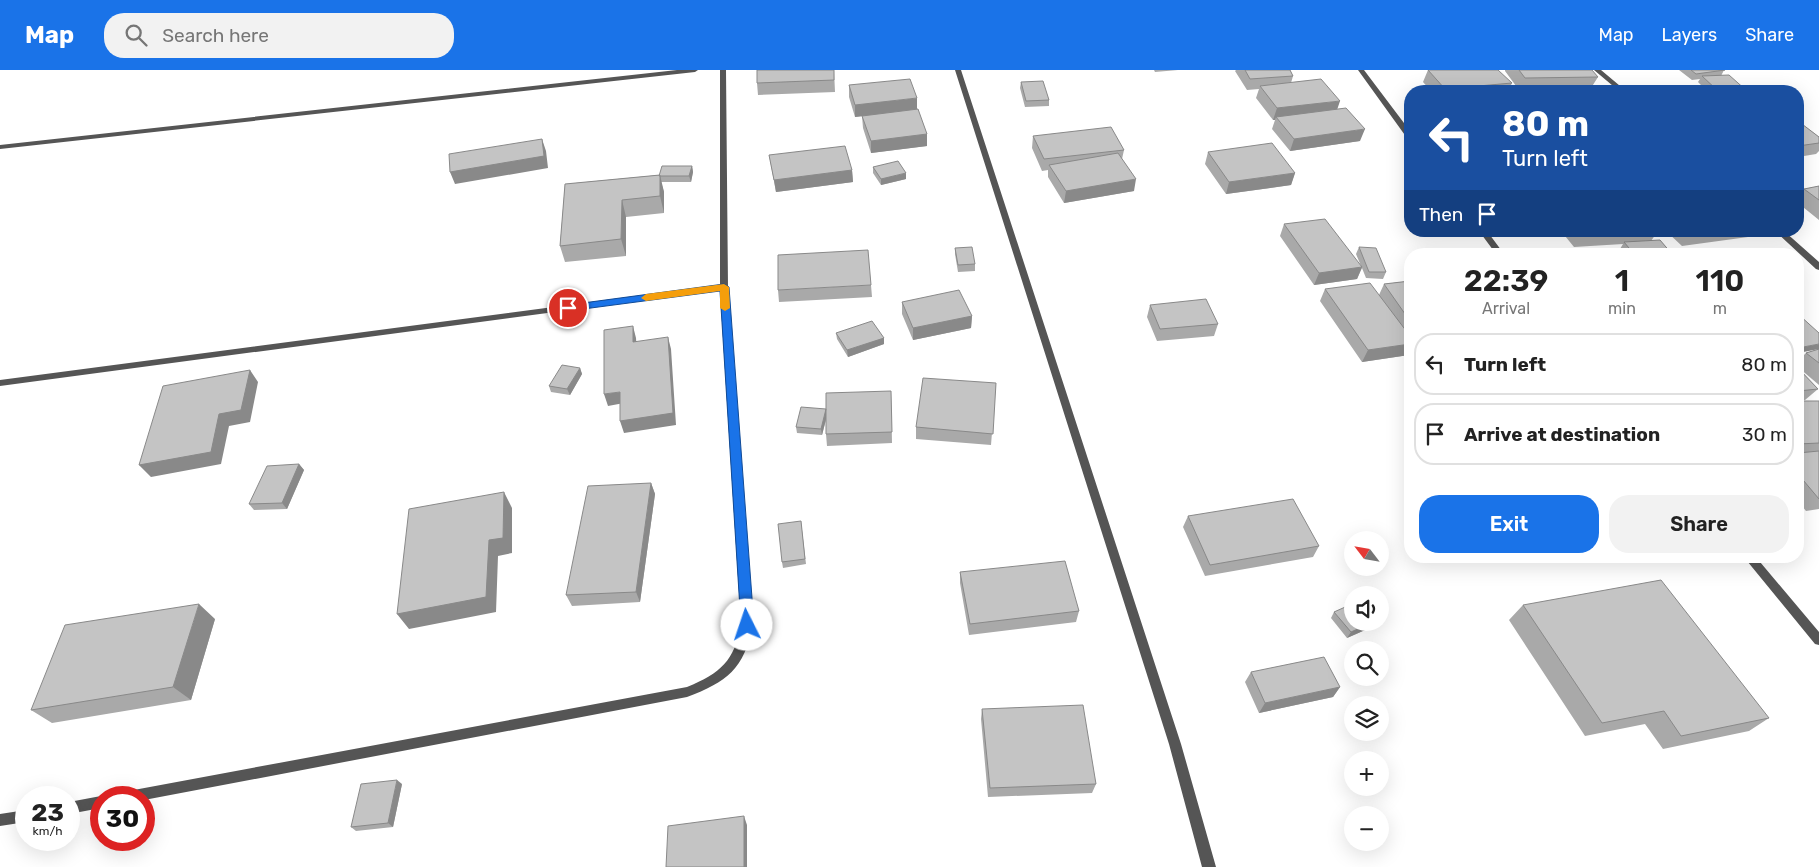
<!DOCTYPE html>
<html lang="en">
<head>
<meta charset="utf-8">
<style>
  body { margin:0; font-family:Rubik,sans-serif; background:#f2f2f2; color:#222; height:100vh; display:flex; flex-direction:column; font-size:19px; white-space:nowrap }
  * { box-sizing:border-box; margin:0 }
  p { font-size:16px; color:#767676 }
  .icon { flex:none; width:28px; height:28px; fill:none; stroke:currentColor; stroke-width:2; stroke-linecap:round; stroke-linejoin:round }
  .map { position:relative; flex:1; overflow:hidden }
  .drawer { position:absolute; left:1404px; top:178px; width:400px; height:315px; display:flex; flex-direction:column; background:#fff; border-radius:20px; box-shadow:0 5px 20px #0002 }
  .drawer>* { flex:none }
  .top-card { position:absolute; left:1404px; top:15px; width:400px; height:152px; border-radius:20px; box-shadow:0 5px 20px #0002; background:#1a4fa0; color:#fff; overflow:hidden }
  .needle { width:32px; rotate:301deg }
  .controls { position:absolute; left:1344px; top:461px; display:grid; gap:10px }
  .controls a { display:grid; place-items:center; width:45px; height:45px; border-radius:50%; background:#fff; box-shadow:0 5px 20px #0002; font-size:25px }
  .speed { position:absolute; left:15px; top:716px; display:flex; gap:10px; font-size:25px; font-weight:700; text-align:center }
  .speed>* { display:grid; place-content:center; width:65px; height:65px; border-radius:50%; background:#fff; box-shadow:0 5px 20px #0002; line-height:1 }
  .speed small { font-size:12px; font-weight:400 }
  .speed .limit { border:8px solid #d22; background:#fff; color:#111 }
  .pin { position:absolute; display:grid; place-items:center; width:42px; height:42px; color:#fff; margin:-21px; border:2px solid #fff; border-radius:50%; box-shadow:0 1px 5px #0007 }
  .me { position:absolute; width:55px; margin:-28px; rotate:356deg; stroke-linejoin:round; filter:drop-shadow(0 0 4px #0008) }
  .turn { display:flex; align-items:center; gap:18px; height:105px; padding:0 15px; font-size:22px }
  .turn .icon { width:65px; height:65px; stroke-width:2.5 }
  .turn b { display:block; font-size:35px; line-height:42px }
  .then { display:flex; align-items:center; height:48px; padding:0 15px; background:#0003; gap:10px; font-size:19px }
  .eta { display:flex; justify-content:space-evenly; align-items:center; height:85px; text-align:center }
  .eta b { font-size:30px; font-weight:600; line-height:35px }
  .cta { display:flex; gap:10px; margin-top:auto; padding:10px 15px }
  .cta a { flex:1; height:58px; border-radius:20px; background:#1a73e8; color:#fff; font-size:20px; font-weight:600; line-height:58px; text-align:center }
  .cta a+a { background:#f2f2f2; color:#222 }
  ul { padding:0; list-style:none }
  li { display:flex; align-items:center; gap:15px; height:62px; margin:0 10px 8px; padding:0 5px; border:2px solid #e0e0e0; border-radius:20px }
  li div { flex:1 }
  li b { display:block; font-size:19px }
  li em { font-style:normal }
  header { display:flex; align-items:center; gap:30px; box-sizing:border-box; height:70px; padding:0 25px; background:#1a73e8; color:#fff }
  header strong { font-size:24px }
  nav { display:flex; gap:28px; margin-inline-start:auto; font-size:18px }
  .search { width:350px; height:45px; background:#f2f2f2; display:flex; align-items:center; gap:12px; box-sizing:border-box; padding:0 18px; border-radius:20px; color:#767676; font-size:19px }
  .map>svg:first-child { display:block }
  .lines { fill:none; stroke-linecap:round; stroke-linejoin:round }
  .street { fill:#555; fill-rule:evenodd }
  .wall { fill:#a9a9a9 }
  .shaded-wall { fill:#898989 }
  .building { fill:#c4c4c4; stroke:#898989 }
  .route { fill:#1a73e8; stroke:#114b97 }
  .slow { fill:#f59e0b }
</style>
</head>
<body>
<header>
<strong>Map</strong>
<div class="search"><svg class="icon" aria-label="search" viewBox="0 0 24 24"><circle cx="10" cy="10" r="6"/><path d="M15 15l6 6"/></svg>Search here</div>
<nav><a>Map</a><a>Layers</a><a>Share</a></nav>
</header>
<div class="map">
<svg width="1819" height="797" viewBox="0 0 1819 797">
  <rect width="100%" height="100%" fill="#fff"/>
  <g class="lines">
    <path class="street" d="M677 0H698L695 2 0 79V75Z
      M720 0H726L728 217 753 555C744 599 727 612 687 627L144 730V728H117L119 724 123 722 687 617C721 603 734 591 741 555L720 220 0 316V310L720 215Z
      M955 0H961L1181 674 1216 797H1202L1169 674Z
      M1358 0H1364L1410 61V68H1407Z
      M1594 0H1601L1626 21H1619Z
      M1479 161H1487L1504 184H1496Z
      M1775 161H1784L1819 192V200L1816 199Z
      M1743 486H1755L1819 562V575L1815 574Z
      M101 726 105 728H101V738L69 744V732Z
      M26 740V752L0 756V744Z"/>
  </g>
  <path class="wall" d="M834 0 835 22 758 25 757 13Z
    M1154 0H1178L1155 2Z
    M1236 0H1290L1293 6 1291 13 1337 39 1360 71 1290 81 1272 59 1275 50H1273L1256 28 1259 19 1247 20 1235 1Z
    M1428 0 1512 13 1510 17 1520 21H1431L1423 12Z
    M1505 0H1592L1598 7 1591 18 1519 20 1505 1Z
    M1679 0H1724L1721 6 1747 21H1707L1698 12 1700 9 1692 10Z
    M1021 12 1049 30V36L1025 37 1020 18Z
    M849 15 917 39 927 64V76L871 83 863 58 862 46 855 47 849 27Z
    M1798 51 1819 67V81L1816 84 1798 87Z
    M1033 66 1124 80 1122 89 1134 121 1064 133 1048 107V100L1042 101 1032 78Z
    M1208 82 1295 103 1291 115 1226 124 1205 94Z
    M769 85 852 100 853 112 776 122Z
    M692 96 693 102 691 112H661L664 122V143L626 147V186L565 192 560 176 565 114 659 105Z
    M873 97 906 109 881 115 873 103Z
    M1819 116V150L1798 133V126L1804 119Z
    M1284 154 1361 196 1356 184 1359 177 1386 202 1383 209 1366 208 1362 198 1357 209 1314 215 1280 166Z
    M1561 161H1658L1651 171 1672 184H1624L1620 179 1623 174 1574 177Z
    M1666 161H1752L1748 167 1682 176Z
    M955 178 975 194V201L958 202 955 184Z
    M1410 211V283L1409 285 1362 292 1320 231 1325 219 1379 225 1384 214Z
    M871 215 872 227 779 232 778 220Z
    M902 232 972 246 971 258 913 270 902 244Z
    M1150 235 1218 254 1214 266 1157 271 1147 247Z
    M836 263 884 268V274L848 287 837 269Z
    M1819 279V315L1798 297V291L1806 283Z
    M580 298 582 304 570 325 551 322 549 316Z
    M1798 298 1818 319 1805 330 1798 331Z
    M996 313 991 375 916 369V357Z
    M891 321 892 373 827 376 826 364V350L822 365 797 363 796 357 826 339Z
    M1798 331H1819V439L1806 441 1798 431Z
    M299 394 304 400 287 439 254 440 249 434Z
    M651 413 655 424 640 532 572 536 566 525Z
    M1188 446 1319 476 1313 487 1205 506 1183 457Z
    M801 451 806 494 783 498 782 492Z
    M960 502 1079 541 1076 552 969 565 960 513Z
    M1523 535 1769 648 1749 661 1663 679 1645 654 1585 666 1509 550Z
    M1334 542 1385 547 1381 553 1347 568 1331 548Z
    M215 549 191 630 52 653 31 640Z
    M1251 602 1340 617 1333 627 1259 643 1245 612Z
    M982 639 1096 714 1092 723 988 727 981 649Z
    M402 714 393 757 356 761 351 757Z"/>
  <path class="shaded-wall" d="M917 28V40L855 47V35Z
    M1340 31 1336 43 1276 47 1275 50H1273L1277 38Z
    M1365 59 1360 71 1290 81 1294 69Z
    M927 64V76L871 83V71Z
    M542 69 546 81 548 98 455 114 450 102Z
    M692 96 693 102 691 112 689 106Z
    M852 100 853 112 776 122 774 110Z
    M906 103V109L881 115V109Z
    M1295 103 1291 115 1226 124 1229 112Z
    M660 105 664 122V143L660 126Z
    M1136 109 1134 121 1064 133 1066 121Z
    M622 130 626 147V186L621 169Z
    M1362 197 1357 209 1314 215 1319 203Z
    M972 246 971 258 913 270V258Z
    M633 256 636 268 637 284 633 272Z
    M668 267 671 279 676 355 624 363 620 351Z
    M884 268V274L848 287 847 280Z
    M1410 274V283L1409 285 1362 292 1368 280Z
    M1819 274V279L1798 283V278Z
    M580 298 582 304 570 325 567 319Z
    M250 300 258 312 250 352 229 356 221 394 151 407 139 395 219 344Z
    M620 322 624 333 608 336 604 324Z
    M826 339 827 345 822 365 821 359Z
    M299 394 304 400 287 439 282 433Z
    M651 413 655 424 640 532 636 522Z
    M504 422 512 438V483L498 486 496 542 409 559 397 544Z
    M199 534 215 549 191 630 173 617Z
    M1385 547 1381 553 1347 568 1351 562 1373 552H1380V549Z
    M1340 617 1333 627 1259 643 1265 633Z
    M397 710 402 714 393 757 388 753Z
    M744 746 747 755V797H744Z"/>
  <path class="building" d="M757 0H834V10L757 13Z
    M1245 0H1290L1293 6 1250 9Z
    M1428 0H1498L1512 13 1445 19Z
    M1519 0H1592L1598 7 1525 8Z
    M1691 0H1725L1696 4Z
    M1729 5 1747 21H1718L1702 6Z
    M910 9 917 28 855 35 849 15Z
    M1321 9 1340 31 1277 38 1260 16Z
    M1043 11 1049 30 1026 31 1021 12Z
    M1515 16 1520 21H1473Z
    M1346 38 1365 59 1294 69 1276 47Z
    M918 39 927 64 871 71 862 46Z
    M1798 51 1819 67V73L1798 76Z
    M1111 57 1124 80 1044 89 1033 66Z
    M542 69 544 86 450 102 449 84Z
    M1272 73 1295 103 1229 112 1208 82Z
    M845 76 852 100 774 110 769 85Z
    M1118 83 1136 109 1066 121 1049 95Z
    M898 91 906 103 881 109 873 97Z
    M662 96H692L689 106H659Z
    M660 105V126L622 130 621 169 560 176 565 114Z
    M1819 116V130L1804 119Z
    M1325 149 1362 197 1319 203 1284 154Z
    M1579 161H1643L1582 165Z
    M1688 161H1711L1691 164Z
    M1660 170 1672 184H1634L1624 172Z
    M972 177 975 194 958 195 955 178Z
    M1359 177 1376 178 1386 202H1369Z
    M868 180 871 215 778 220V185Z
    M1410 211V251L1384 214Z
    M1370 213 1410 266V274L1368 280 1325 219Z
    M959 220 972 246 913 258 902 232Z
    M1206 229 1218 254 1160 259 1150 235Z
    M1798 244 1819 263V274L1798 278Z
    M872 251 884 268 847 280 836 263Z
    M633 256V272L668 267 673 343 620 351V322L604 324V260Z
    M1819 279V293L1806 283Z
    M562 295 580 298 567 319 549 316Z
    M1798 298 1818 319 1798 321Z
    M250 300 241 340 219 344 211 382 139 395 163 316Z
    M923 308 996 313 993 364 916 357Z
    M891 321 892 362 826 364V323Z
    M1798 331H1819V373L1798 374Z
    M801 337 826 339 821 359 796 357Z
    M1819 381V429L1798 404V383Z
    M299 394 282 433 249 434 267 396Z
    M651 413 636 522 566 525 588 416Z
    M504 422 503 468 489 470 486 527 397 544 409 439Z
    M1293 429 1319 476 1210 495 1188 446Z
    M801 451 805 489 782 492 778 454Z
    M1065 491 1079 541 970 554 960 502Z
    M1661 510 1769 648 1681 666 1664 641 1602 653 1523 535Z
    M199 534 173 617 31 640 65 555Z
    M1352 534V552H1373L1351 562 1334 542Z
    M1380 542 1385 547 1380 549Z
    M1324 587 1340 617 1265 633 1251 602Z
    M1083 635 1096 714 990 718 982 639Z
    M397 710 388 753 351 757 361 714Z
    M744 746V797H666L668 756Z"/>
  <path class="route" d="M724 214 729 217 754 555 752 559H743L741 555 720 221 568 241 563 238 568 235Z"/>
  <path class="slow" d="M724 214 729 217 730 238 725 241 720 238V221L646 231 641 228 646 224Z"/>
</svg>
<div class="controls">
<a><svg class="needle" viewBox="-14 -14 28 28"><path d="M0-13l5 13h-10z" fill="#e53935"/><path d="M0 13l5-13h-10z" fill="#767676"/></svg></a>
<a><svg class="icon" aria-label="sound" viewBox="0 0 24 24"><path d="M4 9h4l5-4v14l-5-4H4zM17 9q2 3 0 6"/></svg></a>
<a><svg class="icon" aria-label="search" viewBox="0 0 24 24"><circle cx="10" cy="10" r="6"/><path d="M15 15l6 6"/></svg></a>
<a><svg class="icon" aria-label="layers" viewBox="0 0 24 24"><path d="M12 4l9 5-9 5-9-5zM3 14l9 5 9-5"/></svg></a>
<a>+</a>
<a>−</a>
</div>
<div class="speed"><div>23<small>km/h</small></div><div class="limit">30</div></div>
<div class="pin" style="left:568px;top:238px;background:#d93025"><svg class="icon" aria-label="arrive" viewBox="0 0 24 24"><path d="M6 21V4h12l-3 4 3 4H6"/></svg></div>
<svg class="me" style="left:747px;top:555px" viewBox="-20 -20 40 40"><circle r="19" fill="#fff"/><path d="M0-13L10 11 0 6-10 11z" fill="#1a73e8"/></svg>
<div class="top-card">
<div class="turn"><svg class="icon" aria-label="left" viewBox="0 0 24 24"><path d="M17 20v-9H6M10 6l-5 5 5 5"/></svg><div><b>80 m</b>Turn left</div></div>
<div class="then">Then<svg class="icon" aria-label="arrive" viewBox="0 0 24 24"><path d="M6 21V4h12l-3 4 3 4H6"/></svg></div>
</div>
<section class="drawer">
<div class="eta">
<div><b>22:39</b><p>Arrival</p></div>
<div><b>1</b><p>min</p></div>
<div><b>110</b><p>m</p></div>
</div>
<ul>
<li><svg class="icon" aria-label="left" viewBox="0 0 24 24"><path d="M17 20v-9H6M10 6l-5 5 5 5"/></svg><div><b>Turn left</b></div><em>80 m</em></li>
<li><svg class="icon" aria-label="arrive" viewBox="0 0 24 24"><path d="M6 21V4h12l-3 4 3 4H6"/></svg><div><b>Arrive at destination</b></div><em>30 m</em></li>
</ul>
<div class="cta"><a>Exit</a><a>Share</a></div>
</section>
</div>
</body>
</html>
